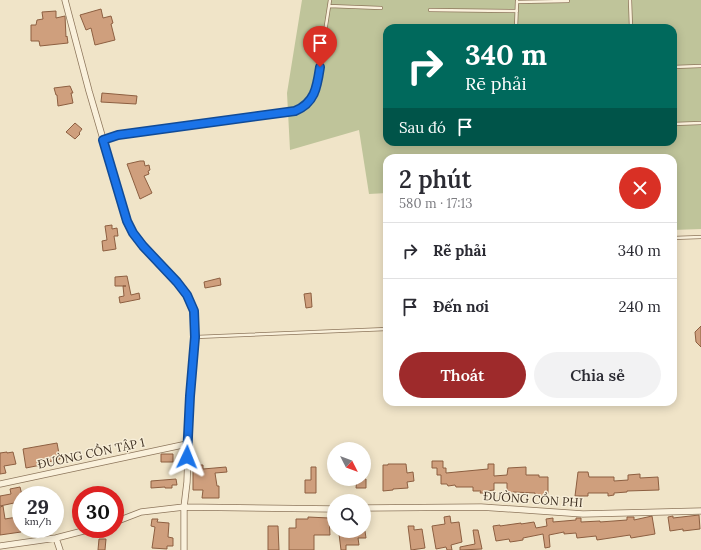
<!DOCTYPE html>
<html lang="vi">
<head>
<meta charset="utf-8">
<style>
  body { margin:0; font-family:Lora,serif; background:#f2f2f3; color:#2b2b33; height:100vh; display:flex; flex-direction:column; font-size:15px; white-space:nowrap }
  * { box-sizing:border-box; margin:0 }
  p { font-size:13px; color:#7c7c81 }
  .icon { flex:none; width:22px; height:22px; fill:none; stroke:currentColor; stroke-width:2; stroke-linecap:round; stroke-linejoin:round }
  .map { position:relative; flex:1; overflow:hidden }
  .panel { position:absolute; left:383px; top:154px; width:294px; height:252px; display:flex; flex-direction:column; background:#fff; border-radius:12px; box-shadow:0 2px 10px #0003 }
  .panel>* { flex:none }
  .banner { position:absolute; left:383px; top:24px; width:294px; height:122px; border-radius:12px; box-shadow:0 2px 10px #0003; background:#00695c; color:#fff; overflow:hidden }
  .needle { width:26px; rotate:132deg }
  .tools { position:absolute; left:327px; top:442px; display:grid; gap:8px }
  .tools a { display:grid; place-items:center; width:44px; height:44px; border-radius:50%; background:#fff; box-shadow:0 2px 10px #0003; font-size:20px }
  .speed { position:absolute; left:12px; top:486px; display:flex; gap:8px; font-size:20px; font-weight:700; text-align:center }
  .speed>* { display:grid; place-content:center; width:52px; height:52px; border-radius:50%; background:#fff; box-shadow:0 2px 10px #0003; line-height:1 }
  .speed small { font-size:10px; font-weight:400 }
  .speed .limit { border:6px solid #d22; background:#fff; color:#111 }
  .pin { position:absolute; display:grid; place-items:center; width:34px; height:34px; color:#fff; margin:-41px -17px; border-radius:50% 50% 50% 0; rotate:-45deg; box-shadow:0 0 4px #0007 }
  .pin .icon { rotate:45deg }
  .me { position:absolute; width:44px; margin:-22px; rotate:2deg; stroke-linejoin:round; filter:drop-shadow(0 0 3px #0008) }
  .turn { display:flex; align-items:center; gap:14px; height:84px; padding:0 16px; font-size:18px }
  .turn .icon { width:52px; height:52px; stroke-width:2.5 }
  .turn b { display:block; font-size:28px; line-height:34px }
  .then { display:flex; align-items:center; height:38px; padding:0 16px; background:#0003; gap:8px; font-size:15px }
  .round { display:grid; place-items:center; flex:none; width:42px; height:42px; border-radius:21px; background:#f2f2f3 }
  .head { display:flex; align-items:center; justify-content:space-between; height:68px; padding:0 16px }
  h1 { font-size:24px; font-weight:600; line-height:30px }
  .cta { display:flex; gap:8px; margin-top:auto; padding:8px 16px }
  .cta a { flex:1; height:46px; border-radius:24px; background:#9e2a2b; color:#fff; font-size:16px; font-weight:600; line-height:46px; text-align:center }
  .cta a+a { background:#f2f2f3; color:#2b2b33 }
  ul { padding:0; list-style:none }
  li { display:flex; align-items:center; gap:12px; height:56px; padding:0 16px; border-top:1px solid #e1e1e2 }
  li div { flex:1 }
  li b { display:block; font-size:15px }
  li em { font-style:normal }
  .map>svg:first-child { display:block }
  .cemetery { fill:#bfc49a; fill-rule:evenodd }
  .building { fill:#cf9f7d; stroke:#8d5f41 }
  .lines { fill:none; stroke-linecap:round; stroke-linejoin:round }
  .lane-casing { stroke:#8d765c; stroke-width:4 }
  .street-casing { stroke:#8d765c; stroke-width:7 }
  .lane { stroke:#faf1dc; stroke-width:2.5 }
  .street { stroke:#faf1dc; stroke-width:5.5 }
  .route-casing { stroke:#114b97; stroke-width:10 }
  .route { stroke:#1a73e8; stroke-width:7 }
  .labels { text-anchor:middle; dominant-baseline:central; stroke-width:3; stroke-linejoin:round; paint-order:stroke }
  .street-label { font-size:12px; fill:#3d2e20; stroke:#f7eed8 }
</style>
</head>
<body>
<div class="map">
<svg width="701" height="550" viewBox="0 0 701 550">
  <rect width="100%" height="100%" fill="#f0e4c8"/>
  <path class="cemetery" d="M302 0H701V229L673 230V158H387V193L369 194 359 130 290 150 287 93ZM387 28H673V142H387Z"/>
  <path class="building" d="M101 9 103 18 111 16 113 23 111 24 115 40 95 45 91 28 86 30 80 15Z
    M56 11V18L65 16 66 37 67 36 68 43 40 46 39 41H31V25H36L37 20 43 19 42 12Z
    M70 86 73 93H71L73 103 58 106 57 95H56L54 88Z
    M102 93 137 96 136 104 101 102Z
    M75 123 82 129 79 133 80 134 75 139 66 132Z
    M140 161H144L145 166 149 165 150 170 148 171 149 174 144 176 152 193 140 199 127 164Z
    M112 225V229L117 228 118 236H114L116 249 103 251 102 241 107 240 105 226Z
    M127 276 131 295 139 293 140 299 120 303 119 297 124 296 123 286H126H115V277Z
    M220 278 221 285 205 288 204 282Z
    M311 293 312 307 306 308 304 294Z
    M701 326V347L696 342 695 332Z
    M57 443 60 459 40 464 41 465 26 468 23 449Z
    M7 452V453L13 452 16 464 4 466 6 473 0 474V453Z
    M161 454H173V462H161Z
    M432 461H443V468H446V473L488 469V464H494V476L507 475 508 468 526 467V475H539V477H548V494H545V496H535V493L513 492V493H507V483H494V490L486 491V493H480L481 491H473V487H456L455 485 448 486 447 484H441V475H437V468H432Z
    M388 464H406L407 473 413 472 414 481 407 482 408 488 393 489V490L383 491V465H388Z
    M193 465H203V469L226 467 227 472 215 473 217 486H219V498H202L203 490H193Z
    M311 467H316V493H305V480H311Z
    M578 472H588L589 477H614V481L628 480V475L640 474V478L658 477 659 490 627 491V492L614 493V495L608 496V493H588V496H575Z
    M176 479 177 485H172V488H165V487L151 488V481Z
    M357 479H366V488H356Z
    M20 487 22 495 21 532 0 535V507L3 506 5 519 17 517 14 503 0 506V496L11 494 10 489Z
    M699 515 700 529 683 531V529L670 531 668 517 673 516V518Z
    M450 516 451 523 459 522 462 542 451 545 452 550H447L446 547 436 549 432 526 445 524 444 517Z
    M652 516 655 534 631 538 630 535 597 540 596 536 577 538 576 533 564 534V532L549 535 550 547 545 548 543 534 523 538V540L517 541 510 542 509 539 496 541 493 526 500 525V526L521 523V524L534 522 536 528 547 526 546 519 553 518V522L576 520V518H581V522L600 521V522L627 520V517H634V520Z
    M308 517 329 518 330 535H314V550H289V528H296V519H308Z
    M152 519H158L157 522 169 523 168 537 173 538V546H167V549L152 548 155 527 151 526Z
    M268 526H278L279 550H268Z
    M408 526H414V530L422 529 425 548 411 550Z
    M473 530H478L482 549 460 550V547L475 544Z
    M347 531H365L366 538H358L359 545H346V550H341L339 534 347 533Z
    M99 539H106L105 550H98Z"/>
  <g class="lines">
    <defs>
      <path id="lane" d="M630 0 631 28
        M517 2 568 1
        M329 6 381 8
        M430 10 517 11
        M516 28 517 1
        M385 61H387
        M673 67 701 66
        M386 71H387
        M673 124 701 123
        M104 140 118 135 295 111 304 107 308 103 313 96 317 83 330 0
        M673 238 701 237
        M196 337 387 329"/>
      <path id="street" d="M65 0 89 91 127 221 133 233 143 246 177 282 187 295 194 311 195 337 190 396 187 482 184 507V550
        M0 484 187 444
        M364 508 481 507 583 514 701 511
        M115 522 141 512 184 507 334 509
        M56 538 60 550
        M0 546 56 538 91 529"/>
    </defs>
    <use href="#lane" class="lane-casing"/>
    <use href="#street" class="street-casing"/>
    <use href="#lane" class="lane"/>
    <use href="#street" class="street"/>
  </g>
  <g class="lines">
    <defs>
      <path id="route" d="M187 457 190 396 195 337 194 311 187 295 177 282 143 246 133 233 127 221 103 140 118 135 295 111C315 103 317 87 320 67"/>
    </defs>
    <use href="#route" class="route-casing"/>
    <use href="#route" class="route"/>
  </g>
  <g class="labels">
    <g class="street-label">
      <text transform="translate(91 453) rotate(-12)">ĐƯỜNG CỒN TẬP 1</text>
      <text transform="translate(533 499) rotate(4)">ĐƯỜNG CỒN PHI</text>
    </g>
  </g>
</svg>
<div class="tools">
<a><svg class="needle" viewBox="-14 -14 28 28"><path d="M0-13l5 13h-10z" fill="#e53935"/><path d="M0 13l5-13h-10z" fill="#7c7c81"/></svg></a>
<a><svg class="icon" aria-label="search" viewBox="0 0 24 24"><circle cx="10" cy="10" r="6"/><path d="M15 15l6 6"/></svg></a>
</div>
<div class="speed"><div>29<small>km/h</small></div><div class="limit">30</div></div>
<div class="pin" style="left:320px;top:67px;background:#d93025"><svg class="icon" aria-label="arrive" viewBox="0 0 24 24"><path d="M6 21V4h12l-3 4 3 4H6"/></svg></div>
<svg class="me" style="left:187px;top:457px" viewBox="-20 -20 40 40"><path d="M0-17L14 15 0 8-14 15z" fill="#1a73e8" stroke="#fff" stroke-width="4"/></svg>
<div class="banner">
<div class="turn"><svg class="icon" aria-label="right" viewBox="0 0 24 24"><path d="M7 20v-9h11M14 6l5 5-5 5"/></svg><div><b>340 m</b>Rẽ phải</div></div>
<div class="then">Sau đó<svg class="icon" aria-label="arrive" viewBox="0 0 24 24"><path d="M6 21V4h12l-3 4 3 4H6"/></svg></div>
</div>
<section class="panel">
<div class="head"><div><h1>2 phút</h1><p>580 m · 17:13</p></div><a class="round" style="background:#d93025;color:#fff"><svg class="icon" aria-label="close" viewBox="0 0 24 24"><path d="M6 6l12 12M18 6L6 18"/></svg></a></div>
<ul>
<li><svg class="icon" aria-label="right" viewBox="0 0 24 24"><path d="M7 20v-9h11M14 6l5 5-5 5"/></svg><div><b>Rẽ phải</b></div><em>340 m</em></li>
<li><svg class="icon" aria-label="arrive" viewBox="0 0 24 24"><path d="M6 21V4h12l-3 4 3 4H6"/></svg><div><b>Đến nơi</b></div><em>240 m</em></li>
</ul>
<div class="cta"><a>Thoát</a><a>Chia sẻ</a></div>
</section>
</div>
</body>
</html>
